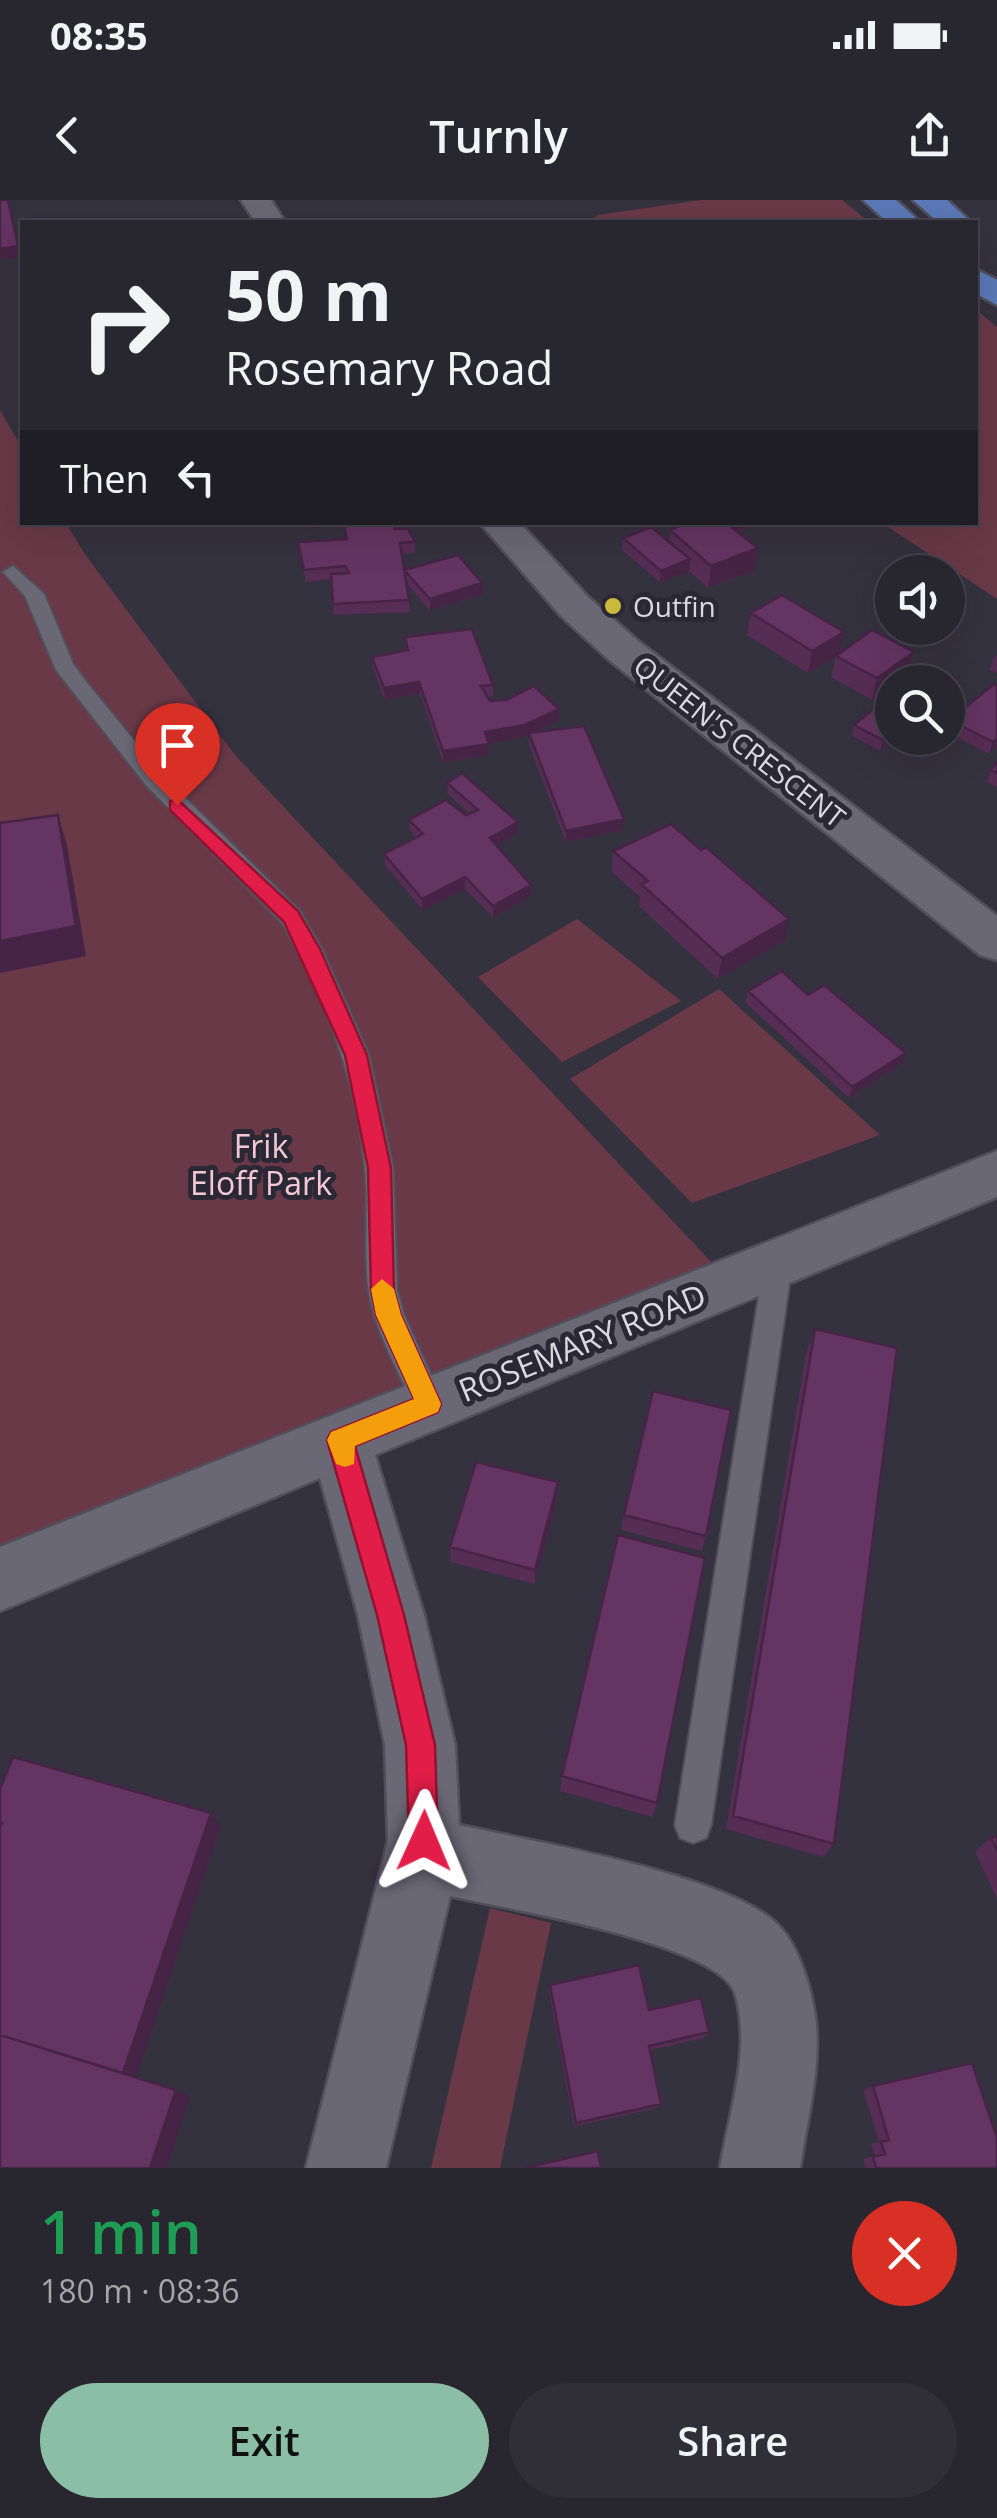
<!DOCTYPE html>
<html lang="en">
<head>
<meta charset="utf-8">
<style>
  body { margin:0; font-family:"Open Sans",sans-serif; background:#302e37; color:#f1f3f6; height:100vh; display:flex; flex-direction:column; font-size:38px; white-space:nowrap }
  * { box-sizing:border-box; margin:0 }
  p { font-size:32px; color:#a5a5aa }
  .icon { flex:none; width:55px; height:55px; fill:none; stroke:currentColor; stroke-width:2; stroke-linecap:round; stroke-linejoin:round }
  .map { position:relative; height:1968px; overflow:hidden }
  .sheet { display:flex; flex-direction:column; background:#28262f; flex:1 }
  .sheet>* { flex:none }
  .hud { position:absolute; left:20px; top:20px; width:958px; height:305px; border-radius:0px; box-shadow:0 10px 40px #0002,0 0 0 2px #44434b; background:#28262f; color:#f1f3f6; overflow:hidden }
  .fabs { position:absolute; left:875px; top:355px; display:grid; gap:20px }
  .fabs a { display:grid; place-items:center; width:90px; height:90px; border-radius:50%; background:#28262f; box-shadow:0 10px 40px #0002,0 0 0 2px #44434b; font-size:50px }
  .pin { position:absolute; display:grid; place-items:center; width:85px; height:85px; color:#fff; margin:-102px -42px; border-radius:50% 50% 50% 0; rotate:-45deg; box-shadow:0 0 10px #0007 }
  .pin .icon { rotate:45deg }
  .me { position:absolute; width:110px; margin:-55px; rotate:1deg; stroke-linejoin:round; filter:drop-shadow(0 0 8px #0008) }
  .turn { display:flex; align-items:center; gap:35px; height:210px; padding:0 40px; font-size:45px }
  .turn .icon { width:130px; height:130px; stroke-width:2.5 }
  .turn b { display:block; font-size:70px; line-height:85px }
  .then { display:flex; align-items:center; height:95px; padding:0 40px; background:#0003; gap:20px; font-size:38px }
  .round { display:grid; place-items:center; flex:none; width:105px; height:105px; border-radius:52px; background:#302e37 }
  .head { display:flex; align-items:center; justify-content:space-between; height:170px; padding:0 40px }
  h1 { font-size:60px; font-weight:600; line-height:75px; color:#1e9e55 }
  .primary-button { display:flex; gap:20px; margin-top:auto; padding:20px 40px }
  .primary-button a { flex:1; height:115px; border-radius:60px; background:#8abfa5; color:#111; font-size:40px; font-weight:600; line-height:115px; text-align:center }
  .primary-button a+a { background:#302e37; color:#f1f3f6 }
  .status { display:flex; justify-content:space-between; align-items:center; height:70px; padding:0 50px; background:#28262f; direction:ltr }
  .status svg { height:28px; fill:currentColor }
  header { display:flex; justify-content:space-between; align-items:center; height:130px; padding:0 40px; background:#28262f; font-size:45px; font-weight:600 }
  .map>svg:first-child { display:block }
  .green { fill:#693947 }
  .lines { fill:none; stroke-linecap:round; stroke-linejoin:round }
  .lane-casing { stroke:#514f5a; stroke-width:4 }
  .street-casing { stroke:#514f5a; stroke-width:5 }
  .primary-casing { stroke:#514f5a; stroke-width:5 }
  .lane { fill:#6b6876; fill-rule:evenodd }
  .street { fill:#6b6876; fill-rule:evenodd }
  .primary { fill:#5a79b7; fill-rule:evenodd }
  .wall { fill:#562d54 }
  .shaded-wall { fill:#462445 }
  .building { fill:#643462; stroke:#462445; stroke-width:2.5 }
  .route { fill:#e11d48; stroke:#92132f; stroke-width:2.5 }
  .slow { fill:#f59e0b }
  .poi-dot { fill:#c9ba3a; stroke:#2b2835; stroke-width:4 }
  .labels { text-anchor:middle; dominant-baseline:central; stroke-width:10; stroke-linejoin:round; paint-order:stroke }
  .far-poi-label { font-size:28px; fill:#dad9e1; stroke:#2b2835; text-anchor:start }
  .far-street-label { font-size:28px; fill:#dad9e1; stroke:#2b2835 }
  .park-label { font-size:32px; fill:#f3c8d3; stroke:#2b2835 }
  .street-label { font-size:32px; fill:#dad9e1; stroke:#2b2835 }
</style>
</head>
<body>
<div class="status"><b>08:35</b><svg viewBox="0 0 49 12"><path d="M0 12V9h3v3zM5 12V6h3v6zM10 12V3h3v9zM15 12V0h3v12zM26 1h20v11H26zM47 4h2v5h-2z"/></svg></div>
<header><svg class="icon" aria-label="back" viewBox="0 0 24 24"><path d="M15 5l-7 7 7 7"/></svg>Turnly<svg class="icon" aria-label="share" viewBox="0 0 24 24"><path d="M12 15V3M7 8l5-5 5 5M5 13v7h14v-7"/></svg></header>
<div class="map">
<svg width="997" height="1968" viewBox="0 0 997 1968">
  <rect width="100%" height="100%" fill="#35323f"/>
  <path class="green" d="M701 0H842L869 22H589L598 15Z
    M975 109 997 127V399L882 323 975 322Z
    M0 210 22 248V322L66 323 84 353 235 555 713 1064 0 1347Z
    M577 719 681 801 562 862 478 777Z
    M719 789 880 935 692 1003 570 879Z
    M490 1708 551 1723 500 1968H431Z"/>
  <g class="lines">
    <defs>
      <path id="lane" d="M13 366 44 394 73 464 88 484 162 575 300 711 322 749 369 855 393 968 397 1090 404 1115 444 1204 440 1214 429 1218 418 1214C401 1176 376 1134 369 1093 363 1053 369 1010 365 969 357 884 326 797 282 723L146 585 56 470 25 396 3 372Z
        M778 1052 788 1055 792 1064 711 1625 706 1638 693 1643 680 1638 675 1625 764 1064 768 1055Z"/>
      <path id="street" d="M241 0H271L285 22H255Z
        M479 322H519L589 398 638 441 997 716V760L980 755 608 459 561 416Z
        M997 951V997L375 1255 424 1415 455 1545 459 1625C532 1641 729 1675 778 1725 799 1746 811 1788 815 1816 822 1867 807 1918 800 1968H720C729 1914 752 1848 735 1793 718 1743 503 1708 450 1696L386 1968H306L388 1641 385 1545 358 1415 320 1278 0 1411V1347Z"/>
      <path id="primary" d="M863 0H896L920 22H887Z
        M913 0H947L971 22H938Z
        M975 69 997 80V105L975 93Z"/>
    </defs>
    <use href="#lane" class="lane-casing"/>
    <use href="#street" class="street-casing"/>
    <use href="#primary" class="primary-casing"/>
    <use href="#lane" class="lane"/>
    <use href="#street" class="street"/>
    <use href="#primary" class="primary"/>
  </g>
  <path class="wall" d="M675 322H759L738 332 755 370 708 388 689 371 660 382 622 350 623 338 669 342 670 330 675 328Z
    M344 325 395 329 415 342V353L402 354 405 370 483 394 430 410 407 384 410 412 334 415 331 379 306 382 298 342 346 339Z
    M751 413 839 453 908 474 872 500 831 477 836 456 808 473 747 435Z
    M405 437 493 485V496L487 497 490 501 559 509V520L534 532 623 630 566 642 529 544V535L489 543V555L443 562 420 493 385 500 373 468 372 457 406 451Z
    M997 454V473L990 470 993 459Z
    M997 486V547L989 554 948 532 950 520Z
    M854 525 892 538H896L880 551 852 536Z
    M997 562V587L987 582 991 570Z
    M447 583 518 622V633L497 645 531 696 493 717 465 689 423 710 385 665 384 654 416 637 410 631 409 620 466 615 470 614 448 594Z
    M613 651 785 740 718 779 639 706 640 697 612 672Z
    M748 791 808 795 906 853 902 863 849 898 745 802Z
    M815 1129 834 1644 823 1657 726 1629 806 1154Z
    M558 1282 557 1298 535 1384 451 1362 450 1347Z
    M624 1315 706 1336 702 1351 621 1330Z
    M562 1576 657 1603 652 1617 560 1591Z
    M997 1636V1699L975 1651 991 1638Z
    M550 1785 649 1810 709 1832 704 1838 650 1850 661 1904 657 1908 574 1926 549 1791Z
    M873 1886 997 1968H866L863 1959 875 1956 871 1944 879 1942 863 1890Z"/>
  <path class="shaded-wall" d="M8 0 21 57 0 60V49Z
    M310 322H340L310 329Z
    M737 322H759L723 340 724 328Z
    M758 348 755 370 708 388 711 366Z
    M690 359 689 371 660 382 661 371Z
    M482 383 483 394 430 410V399Z
    M844 432 839 454 808 473 812 451Z
    M914 452 908 474 896 482H892V485L872 500 877 478Z
    M957 480 954 492 948 497V489Z
    M419 482 420 493 385 500 384 488Z
    M559 509V520L524 537 485 544V532Z
    M892 532V538H896L880 551 883 540Z
    M997 539V547L989 554 993 542Z
    M489 544V555L443 562V551Z
    M58 615 67 645 86 756 0 773V741Z
    M624 619 623 630 566 642V631Z
    M518 622V633L491 649 490 638Z
    M465 677V689L423 710 422 699Z
    M531 685V696L493 717V706Z
    M789 719 785 740 718 779 722 758Z
    M906 853 902 863 849 898 852 887Z
    M558 1282 557 1298 535 1384V1370Z
    M211 1613 221 1626 136 1878 123 1873Z
    M176 1890 190 1896 167 1968H150Z"/>
  <path class="building" d="M0 0H8L18 46 0 49Z
    M376 322H394L395 329H408L415 342 400 343 409 400 333 404 331 374 349 373 345 366 304 370 298 342 347 339 344 325Z
    M689 322H725L758 348 711 366 670 330Z
    M651 327 690 359 661 371 623 338Z
    M458 355 482 383 430 399 404 370Z
    M782 395 844 432 812 451 751 413Z
    M472 429 493 485 481 486 490 501 506 500 534 486 559 509 525 525 485 532 489 544 443 551 419 482 384 488 372 457 408 450 405 437Z
    M872 430 914 452 877 478 836 456Z
    M929 467 957 480 948 489V482H912Z
    M994 484 997 486V539L993 542 950 520Z
    M882 502 892 508V532L883 540 854 525Z
    M584 526 624 619 566 631 529 533Z
    M997 562V573L991 570Z
    M462 573 518 622 490 638 531 685 493 706 465 677 422 699 384 654 423 634 409 620 446 600 466 615 478 610 447 583Z
    M58 615 76 726 0 741V623Z
    M671 624 701 650 706 647 789 719 722 758 641 684 648 681 613 651Z
    M782 771 808 795 824 785 906 853 852 887 748 791Z
    M815 1129 897 1148 834 1644 733 1616Z
    M653 1191 731 1210 706 1336 624 1315Z
    M476 1262 558 1282 535 1370 450 1347Z
    M618 1335 705 1358 657 1603 562 1576Z
    M13 1557 211 1613 123 1873 0 1835V1628L2 1623 0 1622V1589Z
    M997 1636V1651L991 1638Z
    M639 1765 649 1810 701 1798 709 1832 649 1846 661 1904 576 1923 550 1785Z
    M0 1835 176 1890 150 1968H0Z
    M972 1863 997 1938V1968H876L873 1957 885 1954 881 1942 889 1940 873 1886Z
    M598 1951 601 1968H525Z"/>
  <path class="route" d="M177 599 298 711 320 749 367 855 391 968 394 1090 401 1115 441 1204 438 1212 355 1246 404 1415 435 1545 438 1641 434 1652 424 1656 413 1652 409 1641 406 1545 377 1415 327 1240 331 1232 414 1199 376 1115 371 1090 368 968 345 855 284 722 170 610V601Z"/>
  <path class="slow" d="M382 1079 394 1089 401 1115 441 1204 438 1212 355 1246 354 1264 345 1267 336 1264 327 1240 331 1232 414 1199 376 1115 371 1089Z"/>
  <circle class="poi-dot" cx="613" cy="406" r="10"/>
  <g class="labels">
    <g class="far-poi-label">
      <text x="633" y="406">Outfin</text>
    </g>
    <g class="far-street-label">
      <text transform="translate(740 541) rotate(38)">QUEEN'S CRESCENT</text>
    </g>
    <g class="park-label">
      <text x="261" y="945">Frik<tspan x="261" dy="37">Eloff Park</tspan></text>
    </g>
    <g class="street-label">
      <text transform="translate(582 1142) rotate(-22)">ROSEMARY ROAD</text>
    </g>
  </g>
</svg>
<div class="fabs">
<a><svg class="icon" aria-label="sound" viewBox="0 0 24 24"><path d="M4 9h4l5-4v14l-5-4H4zM17 9q2 3 0 6"/></svg></a>
<a><svg class="icon" aria-label="search" viewBox="0 0 24 24"><circle cx="10" cy="10" r="6"/><path d="M15 15l6 6"/></svg></a>
</div>
<div class="pin" style="left:177px;top:605px;background:#d93025"><svg class="icon" aria-label="arrive" viewBox="0 0 24 24"><path d="M6 21V4h12l-3 4 3 4H6"/></svg></div>
<svg class="me" style="left:424px;top:1641px" viewBox="-20 -20 40 40"><path d="M0-17L14 15 0 8-14 15z" fill="#e11d48" stroke="#fff" stroke-width="4"/></svg>
<div class="hud">
<div class="turn"><svg class="icon" aria-label="right" viewBox="0 0 24 24"><path d="M7 20v-9h11M14 6l5 5-5 5"/></svg><div><b>50 m</b>Rosemary Road</div></div>
<div class="then">Then<svg class="icon" aria-label="left" viewBox="0 0 24 24"><path d="M17 20v-9H6M10 6l-5 5 5 5"/></svg></div>
</div>
</div>
<section class="sheet">
<div class="head"><div><h1>1 min</h1><p>180 m · 08:36</p></div><a class="round" style="background:#d93025;color:#fff"><svg class="icon" aria-label="close" viewBox="0 0 24 24"><path d="M6 6l12 12M18 6L6 18"/></svg></a></div>
<div class="primary-button"><a>Exit</a><a>Share</a></div>
</section>
</body>
</html>
